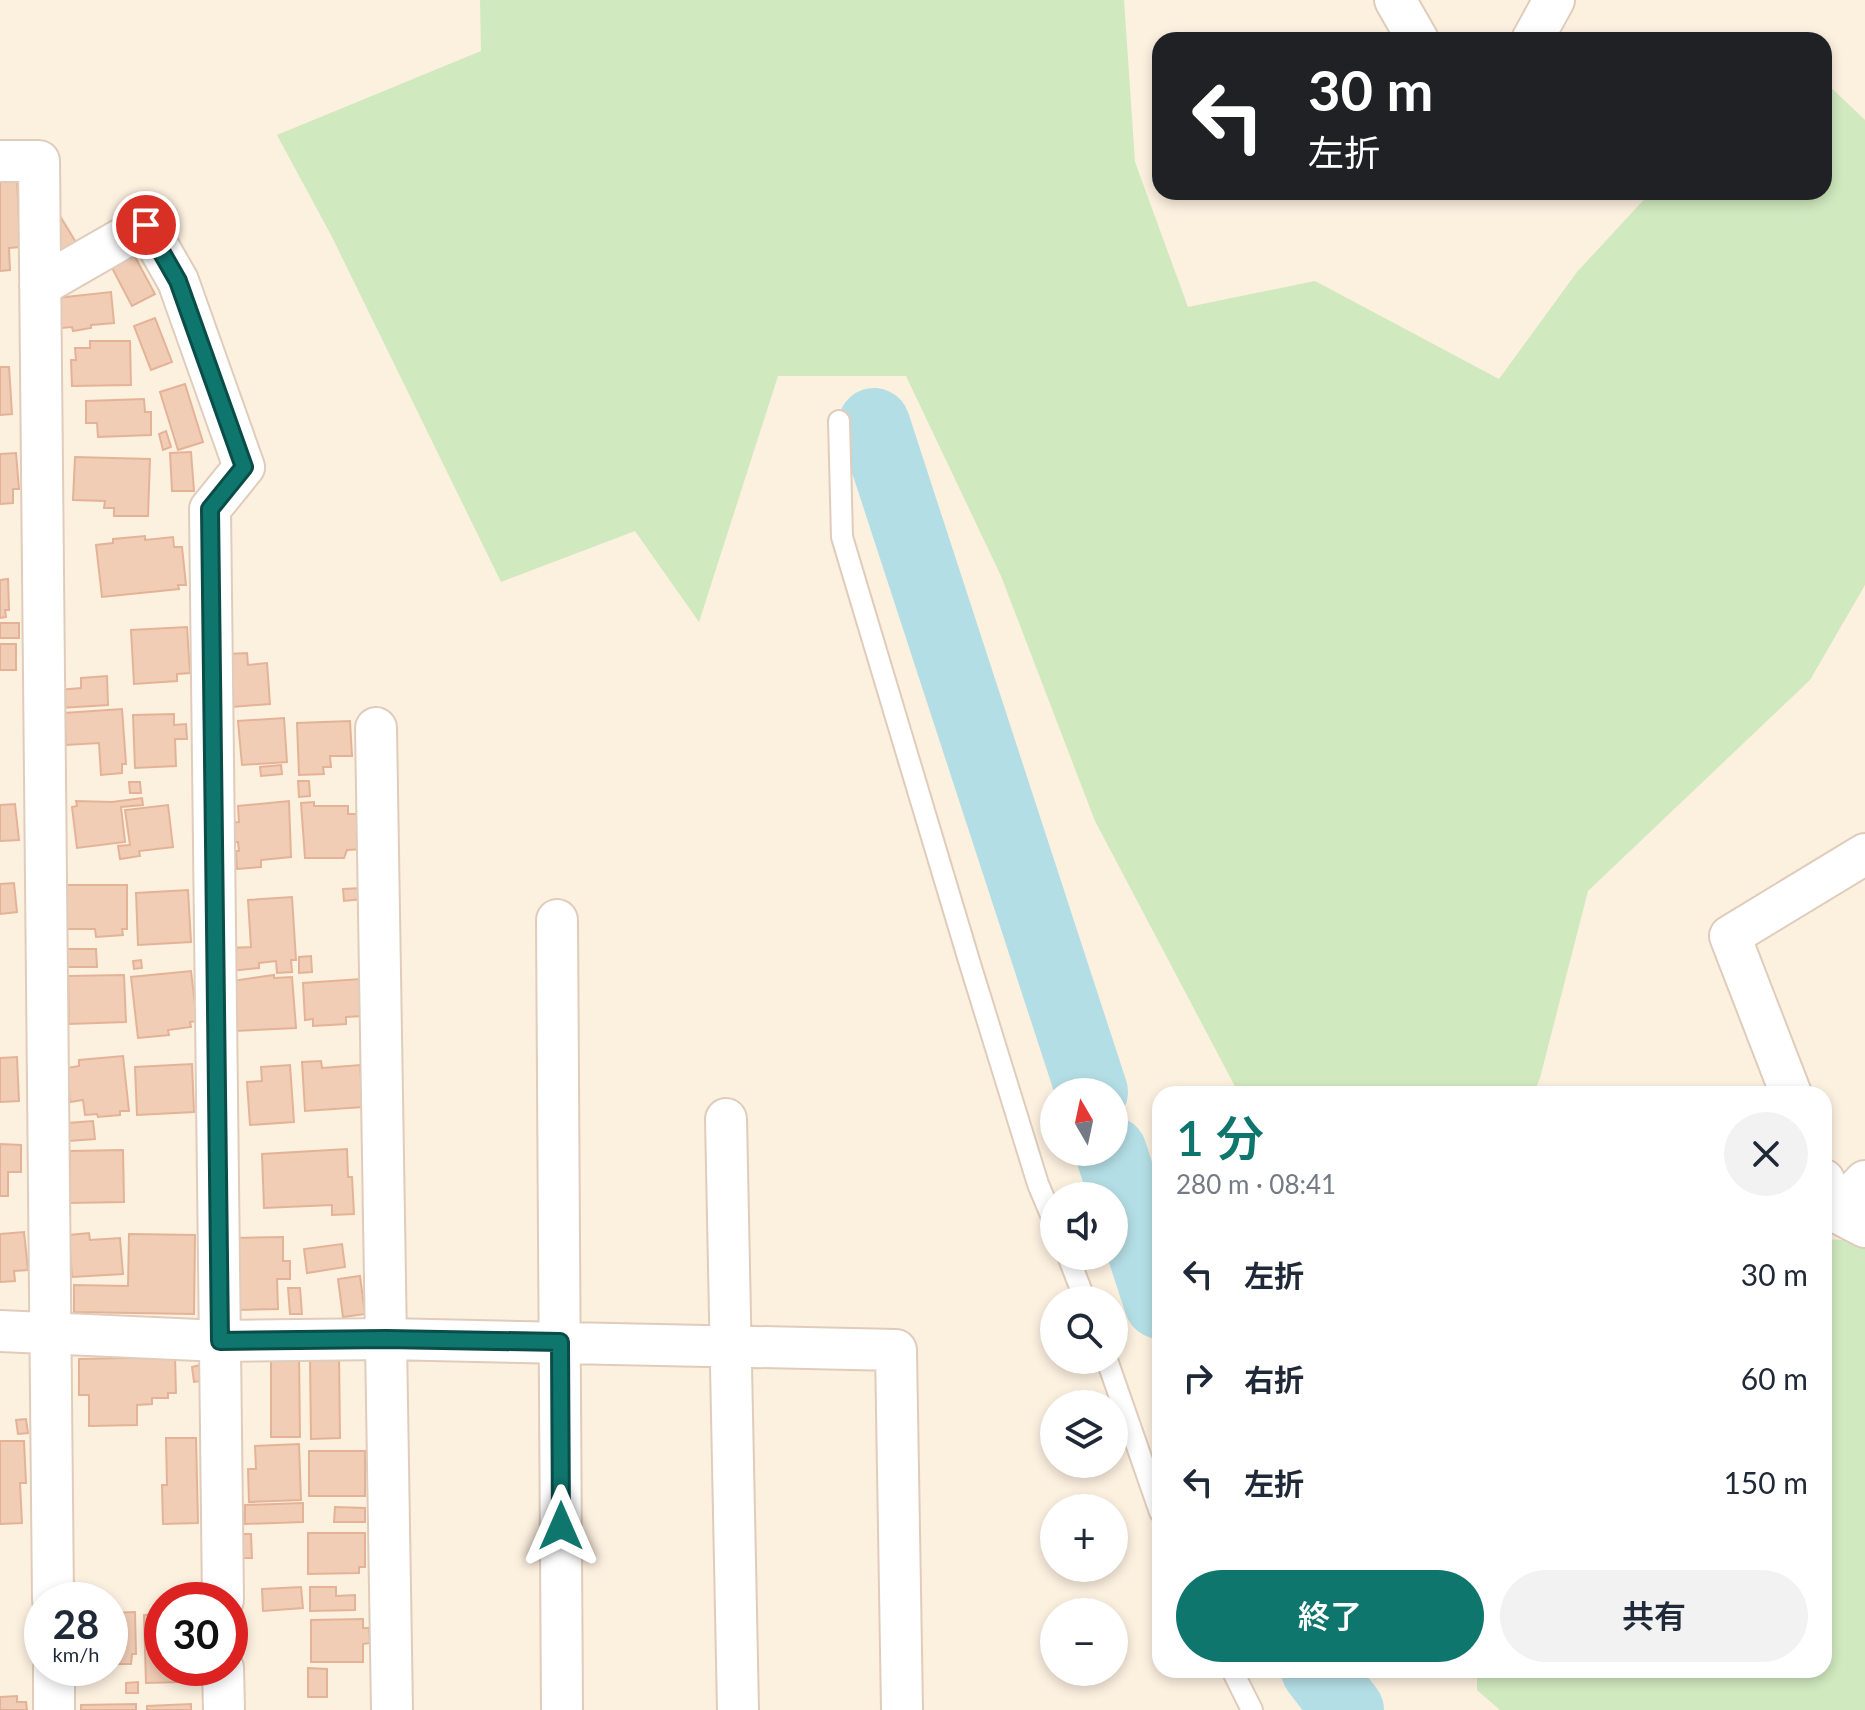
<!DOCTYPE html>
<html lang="ja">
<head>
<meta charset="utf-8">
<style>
  body { margin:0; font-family:Lato,"Noto Sans JP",sans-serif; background:#f2f2f3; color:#1f2937; height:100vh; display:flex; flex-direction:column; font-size:30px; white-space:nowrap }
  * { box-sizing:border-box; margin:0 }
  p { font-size:26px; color:#747a83 }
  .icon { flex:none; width:44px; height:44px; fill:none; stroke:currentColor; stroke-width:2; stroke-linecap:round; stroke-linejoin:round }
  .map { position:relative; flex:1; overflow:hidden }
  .details { position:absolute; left:1152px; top:1086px; width:680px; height:592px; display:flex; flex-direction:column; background:#fff; border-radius:24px; box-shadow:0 4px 12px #0003 }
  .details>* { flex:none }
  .banner { position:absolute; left:1152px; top:32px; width:680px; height:168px; border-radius:24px; box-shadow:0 4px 12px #0003; background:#202124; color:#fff; overflow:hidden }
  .needle { width:52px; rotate:351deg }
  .fabs { position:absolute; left:1040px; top:1078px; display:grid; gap:16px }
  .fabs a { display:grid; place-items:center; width:88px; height:88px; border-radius:50%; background:#fff; box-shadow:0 4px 12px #0003; font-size:40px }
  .speed { position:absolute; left:24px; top:1582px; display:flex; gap:16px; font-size:40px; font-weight:700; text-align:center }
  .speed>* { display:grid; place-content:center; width:104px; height:104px; border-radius:50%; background:#fff; box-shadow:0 4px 12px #0003; line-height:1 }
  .speed small { font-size:20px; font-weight:400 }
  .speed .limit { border:12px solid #d22; background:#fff; color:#111 }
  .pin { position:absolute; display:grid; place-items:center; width:68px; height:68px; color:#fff; margin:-34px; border:4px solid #fff; border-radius:50%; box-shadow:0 2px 8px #0007 }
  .me { position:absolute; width:88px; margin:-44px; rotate:0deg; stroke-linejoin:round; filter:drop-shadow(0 0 6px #0008) }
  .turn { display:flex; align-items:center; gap:28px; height:168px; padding:0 24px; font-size:36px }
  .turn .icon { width:104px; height:104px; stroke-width:2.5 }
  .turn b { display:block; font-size:56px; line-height:68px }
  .round { display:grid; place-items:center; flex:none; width:84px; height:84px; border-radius:42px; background:#f2f2f3 }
  .headline { display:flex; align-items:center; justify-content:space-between; height:136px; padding:0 24px }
  h1 { font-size:48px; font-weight:600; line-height:60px; color:#0f766e }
  .cta { display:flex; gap:16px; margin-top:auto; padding:16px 24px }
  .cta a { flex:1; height:92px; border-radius:48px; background:#0f766e; color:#fff; font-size:32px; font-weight:600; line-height:92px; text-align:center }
  .cta a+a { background:#f2f2f3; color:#1f2937 }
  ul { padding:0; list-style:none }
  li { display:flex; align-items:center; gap:24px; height:104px; padding:0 24px }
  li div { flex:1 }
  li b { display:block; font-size:30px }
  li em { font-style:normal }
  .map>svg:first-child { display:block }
  .green { fill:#d0e9be }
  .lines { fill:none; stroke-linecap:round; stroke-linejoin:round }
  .river { stroke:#b4dee5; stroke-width:72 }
  .building { fill:#f1cdb6; stroke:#e4b397; stroke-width:2 }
  .service-casing { stroke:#e0ccbb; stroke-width:24 }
  .minor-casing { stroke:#e0ccbb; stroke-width:44 }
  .service { stroke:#fff; stroke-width:20 }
  .minor { stroke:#fff; stroke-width:40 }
  .route-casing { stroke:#0a4d48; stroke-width:20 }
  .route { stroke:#0f766e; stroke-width:14 }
</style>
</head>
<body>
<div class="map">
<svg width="1865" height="1710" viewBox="0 0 1865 1710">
  <rect width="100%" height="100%" fill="#fcf0df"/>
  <path class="green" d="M480 0H1124L1135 162 1188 307 1315 281 1499 379 1577 272 1651 192H1824V81L1865 120V585L1810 680 1588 891 1540 1078 1533 1094H1239L1095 821 1001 576 906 376H778L699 622 635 531 501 582 331 235 277 135 481 51Z
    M1824 1239 1865 1241V1710H1500L1477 1690V1670H1824Z"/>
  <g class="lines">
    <path class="river" d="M874 424 1092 1092
      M1111 1152 1160 1303
      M1317 1670 1348 1710"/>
  </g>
  <path class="building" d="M17 176 20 247 9 248 10 270 0 271V177Z
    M60 216 77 244 58 254 52 219Z
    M134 255 155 294 132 306 111 266Z
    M111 292 114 323 91 325V328L73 331 72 327 61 328 57 298Z
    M155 318 172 362 151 370 134 326Z
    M90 341H130L131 385 72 386 71 360H76L75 348H90Z
    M0 367H9L12 414 0 415Z
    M185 384 203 442 178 450 160 392Z
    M144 399 145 412H151V435L98 437 97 423H86V401Z
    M166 431 171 447 163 450 159 434Z
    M191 452 194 491H172L170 453Z
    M16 453 19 489H13V503L0 504V454Z
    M75 457 150 459 148 516H114V508H104L105 501 73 500Z
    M145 536V540L173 537 174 547H182L186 585H178L179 589 102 597 96 545 113 543V539Z
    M8 579 9 610H5L6 617 0 618V580Z
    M0 623H19V638H0Z
    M187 627 190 673 177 674V681L134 684 131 630Z
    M0 644H16V670H0Z
    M247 653 248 665 267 663 270 704 232 707 228 654Z
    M107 676 108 705 60 708 59 690 81 688V678Z
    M122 709 126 764H122V773L101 775 99 743 66 745 64 713Z
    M174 714V725L186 724 187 739H175L176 766 135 768 133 715Z
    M284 718 287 762 242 765 238 721Z
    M350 721 352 756H330L331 767H323L324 774 299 775 297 723Z
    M281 765 282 774 261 776 260 767Z
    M298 781H309L310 796 299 797Z
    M129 782H140L141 793H130Z
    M142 798 143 805 121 807 125 842 77 848 72 807 77 806 76 801 112 802Z
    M289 801 291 857 261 860V867L237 869 236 851H239L238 842H230L228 823 239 822 238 806Z
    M314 802V806H348V814H361L363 849 347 850 344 858H305L301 803Z
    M15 804 19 840 0 841V805Z
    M168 805 173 847 139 851 140 856 120 859 118 846 130 845 125 810Z
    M14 883 17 912 0 914V884Z
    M65 885H127V929H122L123 935 96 937 95 929H65Z
    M362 888 363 899 344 901 343 889Z
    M188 890 191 942 138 945 136 893Z
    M292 897 296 960H291L292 972 277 973 276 961 259 963V968L231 971 230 948 251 947 248 900Z
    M64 949H96L97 967H64Z
    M311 956 312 972 299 973V957Z
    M141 960 142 968 134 969 133 961Z
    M191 971 197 1021 190 1022 191 1027 168 1030 169 1035 138 1038 131 977Z
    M124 975 126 1022 69 1024 68 976Z
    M274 975V978L292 977 296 1028 235 1031 232 981Z
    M361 979 363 1016 346 1017V1024L313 1026V1019L305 1020 303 983Z
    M123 1056 129 1111H120V1115L98 1117 97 1114 85 1115 83 1100 70 1102 67 1068 79 1066V1060Z
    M17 1057 19 1101 0 1102V1058Z
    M321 1061 322 1068 360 1065 363 1107 305 1111 302 1062Z
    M192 1064 194 1112 137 1115 135 1067Z
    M290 1065 294 1122 250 1125 247 1082 262 1081 261 1067Z
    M93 1121 95 1139 69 1141 68 1123Z
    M0 1144 21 1145V1172H8V1196H0Z
    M347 1149 348 1177H352L354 1214 332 1215V1205L264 1208 262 1154Z
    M123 1150 124 1202 70 1203V1151Z
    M24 1232 28 1270 14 1271 15 1281 0 1282V1234Z
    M89 1233 90 1240 120 1238 123 1274 72 1277 69 1235Z
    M129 1234 195 1235 194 1314 74 1312V1285L128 1286Z
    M283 1237V1261H290V1279H277L278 1309 238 1310 235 1238Z
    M342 1244 345 1267 307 1273 304 1249Z
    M360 1276 365 1314 343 1317 338 1279Z
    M288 1288H300L302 1314H290Z
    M271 1356H299L300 1437H271Z
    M339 1356 340 1438 311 1439 310 1357Z
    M175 1357 176 1393H168V1398H152V1404L137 1405V1425L89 1426V1395H79V1359Z
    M200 1365 202 1381 194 1382 192 1367Z
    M26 1419 28 1433 18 1434 16 1420Z
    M166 1438H196L198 1523 163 1524 162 1485H167Z
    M0 1441H24L26 1483H20L22 1523 0 1524Z
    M299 1444 301 1500 249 1502 248 1469H256L255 1446Z
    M309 1451H365V1496H309Z
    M303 1503V1522L245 1524V1505Z
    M335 1507 365 1508V1522H334Z
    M308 1533H365V1567H359V1573L308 1574Z
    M239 1534H251L252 1558H239Z
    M301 1587 303 1608 263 1611 262 1589Z
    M310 1587H336V1596L355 1595V1610L310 1611Z
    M135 1612 136 1654H132L131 1664H110V1613Z
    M162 1614V1668H182V1682L146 1683 144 1615Z
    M363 1619V1628H369L370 1643 363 1644V1662H311V1620Z
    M308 1668 327 1669V1697H308Z
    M138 1682V1693H126V1683Z
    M17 1696V1702H26L27 1710H0V1697Z
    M136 1704V1710H81V1705Z
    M191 1704V1710H147V1706Z"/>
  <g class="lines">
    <defs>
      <path id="service" d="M839 421 842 537 970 964 1038 1184 1054 1222
        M1068 1256 1085 1300
        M1107 1360 1160 1512
        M1232 1670 1252 1710"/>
      <path id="minor" d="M1395 0 1418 40
        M1532 40 1554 0
        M0 161H39L53 1600
        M40 286 146 225 178 281 244 467 210 509 223 1600
        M376 728 392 1710
        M557 920 562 1710
        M1791 1094 1730 936 1865 854
        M726 1119 738 1710
        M1824 1180 1836 1212 1865 1227
        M1836 1212 1865 1181
        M0 1331 220 1341 386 1339 896 1350 902 1710
        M54 1668V1710
        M223 1668 224 1710"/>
    </defs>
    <use href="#service" class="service-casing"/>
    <use href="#minor" class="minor-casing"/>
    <use href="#service" class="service"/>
    <use href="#minor" class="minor"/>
  </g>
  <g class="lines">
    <defs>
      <path id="route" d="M146 225 178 281 244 467 210 509 220 1341 386 1339 560 1342 561 1526"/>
    </defs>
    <use href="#route" class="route-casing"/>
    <use href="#route" class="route"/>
  </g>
</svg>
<div class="fabs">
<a><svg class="needle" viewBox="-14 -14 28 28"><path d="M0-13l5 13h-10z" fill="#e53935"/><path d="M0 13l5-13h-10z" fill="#747a83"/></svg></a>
<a><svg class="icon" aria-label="sound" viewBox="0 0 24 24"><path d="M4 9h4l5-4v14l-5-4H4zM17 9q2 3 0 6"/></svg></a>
<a><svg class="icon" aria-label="search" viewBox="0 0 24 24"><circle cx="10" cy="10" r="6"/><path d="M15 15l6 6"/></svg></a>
<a><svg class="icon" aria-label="layers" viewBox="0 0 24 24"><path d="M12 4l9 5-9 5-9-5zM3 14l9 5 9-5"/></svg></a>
<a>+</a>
<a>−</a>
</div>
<div class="speed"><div>28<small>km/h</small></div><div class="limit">30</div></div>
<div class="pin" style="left:146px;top:225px;background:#d93025"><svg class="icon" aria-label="arrive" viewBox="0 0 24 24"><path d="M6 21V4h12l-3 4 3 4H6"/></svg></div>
<svg class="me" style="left:561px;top:1526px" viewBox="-20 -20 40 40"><path d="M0-17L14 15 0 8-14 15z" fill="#0f766e" stroke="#fff" stroke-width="4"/></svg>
<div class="banner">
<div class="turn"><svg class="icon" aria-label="left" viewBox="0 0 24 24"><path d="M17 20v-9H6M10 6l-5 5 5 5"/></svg><div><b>30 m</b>左折</div></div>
</div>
<section class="details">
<div class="headline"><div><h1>1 分</h1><p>280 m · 08:41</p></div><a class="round"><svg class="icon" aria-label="close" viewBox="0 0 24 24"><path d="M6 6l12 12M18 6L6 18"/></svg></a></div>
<ul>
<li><svg class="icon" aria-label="left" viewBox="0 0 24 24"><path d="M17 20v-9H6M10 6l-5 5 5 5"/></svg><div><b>左折</b></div><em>30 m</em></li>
<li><svg class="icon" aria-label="right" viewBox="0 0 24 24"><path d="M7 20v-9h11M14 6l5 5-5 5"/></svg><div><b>右折</b></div><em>60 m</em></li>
<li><svg class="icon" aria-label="left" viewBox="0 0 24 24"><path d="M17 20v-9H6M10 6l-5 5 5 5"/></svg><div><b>左折</b></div><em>150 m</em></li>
</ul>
<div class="cta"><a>終了</a><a>共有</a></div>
</section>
</div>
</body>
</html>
